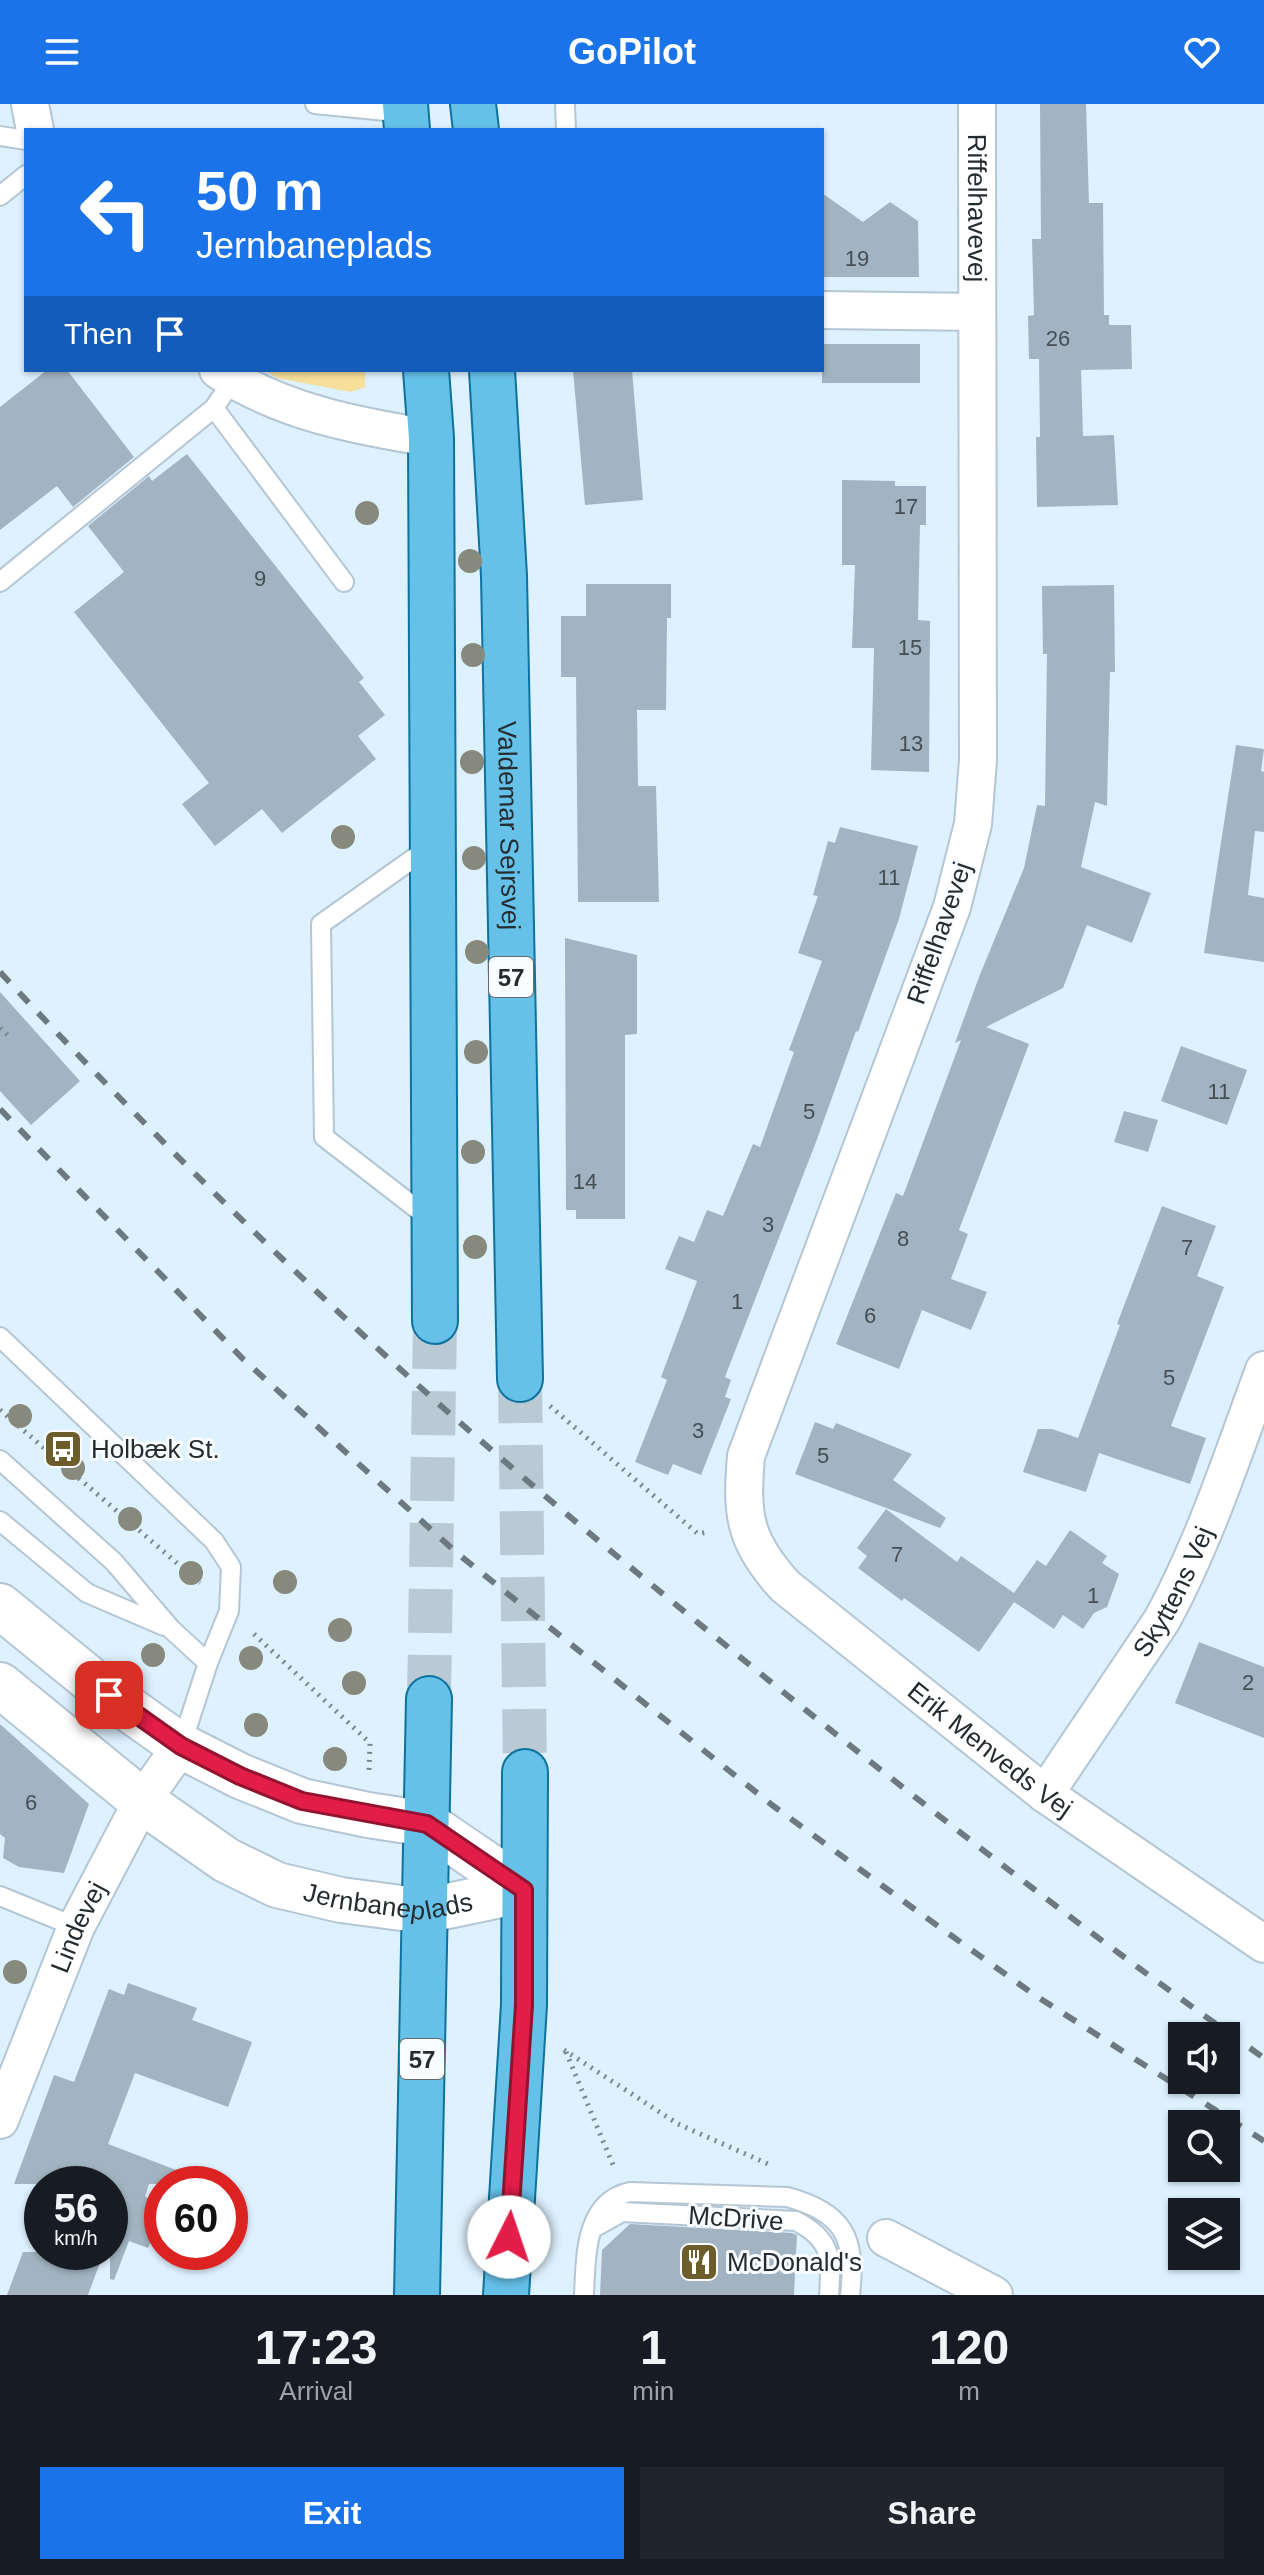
<!DOCTYPE html>
<html lang="en">
<head>
<meta charset="utf-8">
<style>
  body { margin:0; font-family:Helvetica,sans-serif; background:#20242c; color:#f1f3f6; height:100vh; display:flex; flex-direction:column; font-size:30px; white-space:nowrap }
  * { box-sizing:border-box; margin:0 }
  p { font-size:26px; color:#9ea1a6 }
  .icon { flex:none; width:44px; height:44px; fill:none; stroke:currentColor; stroke-width:2; stroke-linecap:round; stroke-linejoin:round }
  .map { position:relative; height:2191px; overflow:hidden }
  .side { display:flex; flex-direction:column; background:#171b24; flex:1 }
  .side>* { flex:none }
  .top-card { position:absolute; left:24px; top:24px; width:800px; height:244px; border-radius:0px; box-shadow:0 2px 6px #0004; background:#1a73e8; color:#fff; overflow:hidden }
  .tools { position:absolute; left:1168px; top:1918px; display:grid; gap:16px }
  .tools a { display:grid; place-items:center; width:72px; height:72px; border-radius:0px; background:#171b24; box-shadow:0 2px 6px #0004; font-size:40px }
  .speed { position:absolute; left:24px; top:2062px; display:flex; gap:16px; font-size:40px; font-weight:700; text-align:center }
  .speed>* { display:grid; place-content:center; width:104px; height:104px; border-radius:50%; background:#171b24; box-shadow:0 2px 6px #0004; line-height:1 }
  .speed small { font-size:20px; font-weight:400 }
  .speed .limit { border:12px solid #d22; background:#fff; color:#111 }
  .pin { position:absolute; display:grid; place-items:center; width:68px; height:68px; color:#fff; margin:-34px; border-radius:16px; box-shadow:0 4px 12px #0006 }
  .me { position:absolute; width:88px; margin:-44px; rotate:4deg; stroke-linejoin:round; filter:drop-shadow(0 0 6px #0008) }
  .turn { display:flex; align-items:center; gap:28px; height:168px; padding:0 40px; font-size:36px }
  .turn .icon { width:104px; height:104px; stroke-width:2.5 }
  .turn b { display:block; font-size:56px; line-height:68px }
  .then { display:flex; align-items:center; height:76px; padding:0 40px; background:#0003; gap:16px; font-size:30px }
  .eta { display:flex; justify-content:space-evenly; align-items:center; height:136px; text-align:center }
  .eta b { font-size:48px; font-weight:800; line-height:56px }
  .primary-button { display:flex; gap:16px; margin-top:auto; padding:16px 40px }
  .primary-button a { flex:1; height:92px; border-radius:0px; background:#1a73e8; color:#fff; font-size:32px; font-weight:800; line-height:92px; text-align:center }
  .primary-button a+a { background:#20242c; color:#f1f3f6 }
  header { display:flex; justify-content:space-between; align-items:center; height:104px; padding:0 40px; background:#1a73e8; color:#fff; font-size:36px; font-weight:800 }
  .map>svg:first-child { display:block }
  .green { fill:#f5df9a }
  .building { fill:#a2b4c1 }
  .lines { fill:none; stroke-linecap:round; stroke-linejoin:round }
  .primary-tunnel { stroke:#b9cad5; stroke-width:44; stroke-dasharray:44 22; stroke-linecap:butt }
  .lane-casing { stroke:#b4c6d3; stroke-width:22 }
  .street-casing { stroke:#b4c6d3; stroke-width:40 }
  .secondary-casing { stroke:#b4c6d3; stroke-width:48 }
  .primary-casing { stroke:#0d729e; stroke-width:48 }
  .path { stroke:#7a878f; stroke-width:5; stroke-dasharray:2 6; stroke-linecap:butt }
  .lane { stroke:#fff; stroke-width:18 }
  .street { stroke:#fff; stroke-width:36 }
  .secondary { stroke:#fff; stroke-width:44 }
  .primary { stroke:#66c1e9; stroke-width:44 }
  .rail { stroke:#6d7981; stroke-width:6; stroke-dasharray:14 14; stroke-linecap:butt }
  .tree { fill:#86897b }
  .route-casing { stroke:#92132f; stroke-width:20 }
  .route { stroke:#e11d48; stroke-width:14 }
  .labels { text-anchor:middle; dominant-baseline:central; stroke-width:6; stroke-linejoin:round; paint-order:stroke }
  .number-label { font-size:22px; fill:#444e54 }
  .shield { fill:#f8fcfe; stroke:#646a6e; stroke-width:2 }
  .shield-label { font-size:24px; font-weight:bold; fill:#242c30 }
  .street-label { font-size:26px; fill:#242c30; stroke:#f8fcfe }
  .poi-label { font-size:26px; fill:#242c30; stroke:#f8fcfe; text-anchor:start }
</style>
</head>
<body>
<header><svg class="icon" aria-label="menu" viewBox="0 0 24 24"><path d="M4 6h16M4 12h16M4 18h16"/></svg>GoPilot<svg class="icon" aria-label="heart" viewBox="0 0 24 24"><path d="M12 20l-8-8c-3-5 5-10 8-4 3-6 11-1 8 4z"/></svg></header>
<div class="map">
<svg width="1264" height="2191" viewBox="0 0 1264 2191">
  <rect width="100%" height="100%" fill="#def1fe"/>
  <path class="green" d="M264 266H365V283L351 288 277 274Z"/>
  <path class="building" d="M1040 0H1086L1089 99H1103L1104 211H1109V221H1131L1132 265 1081 266 1083 332 1114 331 1118 401 1037 403 1036 333H1040L1039 255H1029L1028 212 1034 211 1032 135H1041Z
    M822 89 863 118 890 98 918 117 919 173H822Z
    M822 240H920V279H822Z
    M47 266H67L134 353 73 403 57 382 0 426V303Z
    M573 266H632L643 396 585 401Z
    M187 350 364 574 359 578 385 611 358 632 376 655 282 729 262 705 215 742 182 700 209 679 74 508 124 468 88 422 149 372 152 377Z
    M842 376 895 377V382H926V421H920L918 516 930 517 929 668 871 666 874 544H852L855 461H842Z
    M586 480H671V514H667L666 606H637L638 682H656L659 798H578L576 573H561V512H586Z
    M1114 481 1115 568H1110L1107 702 1095 698 1081 763 1151 789 1132 839 1087 821 1063 884 986 923 1029 940 959 1126 968 1130 951 1175 987 1188 971 1226 922 1206 899 1265 836 1240 896 1089 903 1092 961 936 955 939 979 873 1024 764 1037 701 1045 702 1047 550H1043L1042 482Z
    M1236 641 1264 645 1261 667 1264 668V728L1255 727 1248 791 1264 794V858L1204 849Z
    M840 723 918 742 899 815 858 928 856 927 816 1038 725 1273 731 1276 725 1293 731 1295 701 1371 673 1360 668 1371 635 1358 667 1276 661 1273 697 1177 665 1165 679 1132 694 1138 707 1106 723 1112 753 1040 760 1043 794 948 789 946 822 857 798 849 818 792 813 791 828 737 835 739Z
    M565 834 637 851V930L625 931V1115H576V1106H566Z
    M0 888 80 977 31 1021 0 987Z
    M1181 942 1247 966 1227 1021 1161 997Z
    M1124 1007 1158 1016 1148 1048 1114 1038Z
    M1162 1102 1216 1122 1197 1172 1224 1183 1171 1322 1206 1334 1190 1380 1099 1349 1086 1388 1023 1368 1038 1325H1052L1078 1334 1120 1221 1117 1220Z
    M815 1318 833 1325 836 1319 912 1350 893 1376 946 1414 940 1424 795 1370Z
    M886 1405 957 1458 961 1452 1014 1489 1037 1456 1046 1462 1070 1426 1107 1452 1102 1459 1119 1470 1107 1503 1094 1509 1083 1525 1063 1511 1054 1525 1014 1498 979 1548 904 1494 902 1497 858 1464 867 1452 857 1444Z
    M1199 1538 1264 1563V1634L1175 1599Z
    M0 1620 89 1700 64 1769 19 1763 3 1754 5 1734 0 1730Z
    M128 1879 197 1904 192 1916 252 1938 228 2003 135 1969 108 2040 205 2077V2080H149L145 2093 162 2099V2108L148 2144 129 2137 114 2176 110 2175V2080H14L54 1971 74 1978 109 1885 124 1891Z
    M630 2120 792 2129 797 2131 794 2191H600L602 2146Z
    M23 2148H104L88 2191H7Z"/>
  <g class="lines">
    <path class="primary-tunnel" d="M520 1275 525 1668
      M429 1595 435 1217"/>
    <defs>
      <path id="lane" d="M315 0 406 9
        M565 0 566 26
        M0 32 26 36
        M0 92 26 71
        M233 276 214 304 344 478
        M0 478 214 304
        M430 1115 324 1033 321 820 431 742
        M0 1233 214 1437 231 1463 229 1507 208 1559 181 1642
        M0 1356 114 1458 171 1525 208 1559
        M0 1417 87 1489 164 1522
        M0 1792 76 1823
        M593 2124 622 2108 796 2117C831 2135 832 2153 829 2191
        M584 2191C586 2154 584 2098 630 2088L787 2093C844 2108 857 2135 850 2191"/>
      <g id="street">
        <path d="M30 0 35 26"/>
        <path id="s1" d="M977 0 978 656 973 720 952 803 746 1352C741 1411 744 1437 785 1482L1045 1690 1264 1840"/>
        <path d="M822 206 977 208"/>
        <path d="M218 266C282 308 356 322 431 334"/>
        <path id="s2" d="M1045 1690 1162 1516C1205 1437 1233 1350 1264 1266"/>
        <path id="s3" d="M0 2016 76 1823 142 1697 181 1642"/>
        <path d="M886 2134 994 2191"/>
      </g>
      <g id="secondary">
        <path d="M0 1502 109 1591 181 1642 240 1672 302 1697 368 1711 427 1720 524 1786"/>
        <path id="s4" d="M0 1581 142 1697 226 1756 277 1781 341 1796 424 1807 524 1786"/>
      </g>
      <g id="primary">
        <path d="M405 0 407 26"/>
        <path d="M473 0 476 26"/>
        <path d="M426 266 431 334 435 1217"/>
        <path id="s5" d="M492 266 504 472 520 1275"/>
        <path d="M417 2191 429 1595"/>
        <path d="M506 2191 524 1901 525 1668"/>
      </g>
    </defs>
    <use href="#lane" class="lane-casing"/>
    <use href="#street" class="street-casing"/>
    <use href="#secondary" class="secondary-casing"/>
    <use href="#primary" class="primary-casing"/>
    <path class="path" d="M0 924 10 933
      M550 1302 698 1430 708 1428
      M0 1306 200 1479
      M254 1530 370 1639 369 1666
      M564 1946 678 2020 768 2060
      M566 1948 613 2061"/>
    <use href="#lane" class="lane"/>
    <use href="#street" class="street"/>
    <use href="#secondary" class="secondary"/>
    <use href="#primary" class="primary"/>
    <path class="rail" d="M0 868C127 1005 261 1138 399 1264 521 1375 649 1479 777 1583 936 1711 1097 1837 1264 1954
      M0 1005 243 1255 458 1450 772 1701 917 1807 1036 1892 1264 2037"/>
  </g>
  <g class="tree">
    <circle cx="367" cy="409" r="12"/>
    <circle cx="470" cy="457" r="12"/>
    <circle cx="473" cy="551" r="12"/>
    <circle cx="472" cy="658" r="12"/>
    <circle cx="343" cy="733" r="12"/>
    <circle cx="474" cy="754" r="12"/>
    <circle cx="477" cy="848" r="12"/>
    <circle cx="476" cy="948" r="12"/>
    <circle cx="473" cy="1048" r="12"/>
    <circle cx="475" cy="1143" r="12"/>
    <circle cx="20" cy="1312" r="12"/>
    <circle cx="73" cy="1364" r="12"/>
    <circle cx="130" cy="1415" r="12"/>
    <circle cx="191" cy="1469" r="12"/>
    <circle cx="285" cy="1478" r="12"/>
    <circle cx="340" cy="1526" r="12"/>
    <circle cx="153" cy="1551" r="12"/>
    <circle cx="251" cy="1554" r="12"/>
    <circle cx="354" cy="1579" r="12"/>
    <circle cx="256" cy="1621" r="12"/>
    <circle cx="335" cy="1655" r="12"/>
    <circle cx="15" cy="1868" r="12"/>
  </g>
  <g class="lines">
    <defs>
      <path id="route" d="M109 1591 181 1642 240 1672 302 1697 427 1720 524 1786V1901L509 2133"/>
    </defs>
    <use href="#route" class="route-casing"/>
    <use href="#route" class="route"/>
  </g>
  <defs>
    <symbol id="bus-square" viewBox="-11 -11 22 22"><rect x="-9" y="-9" width="18" height="18" rx="4" fill="#6d5d2b" stroke="#f8fcfe"/><path d="M-5-6H5V4H4V6H2V4H-2V6H-4V4H-5ZM-3.5-4V0h7V-4ZM-3.5 1.2v1.5H-2V1.2ZM2 1.2v1.5H3.5V1.2Z" fill="#fff"/></symbol>
    <symbol id="restaurant-square" viewBox="-11 -11 22 22"><rect x="-9" y="-9" width="18" height="18" rx="4" fill="#6d5d2b" stroke="#f8fcfe"/><path d="M-5-6h1v4h1v-4h1v4h1v-4h1v5L-1.5 .5V6h-2V.5L-5-1ZM5-6V6H3V1.5H1.5Q1.5-4 5-6Z" fill="#fff"/></symbol>
  </defs>
  <g fill-rule="evenodd">
    <use href="#bus-square" x="41" y="1323" width="44" height="44"/>
    <use href="#restaurant-square" x="677" y="2136" width="44" height="44"/>
  </g>
  <g class="labels">
    <g class="number-label">
      <text x="857" y="154">19</text>
      <text x="1058" y="234">26</text>
      <text x="906" y="402">17</text>
      <text x="260" y="474">9</text>
      <text x="910" y="543">15</text>
      <text x="911" y="639">13</text>
      <text x="889" y="773">11</text>
      <text x="1219" y="987">11</text>
      <text x="809" y="1007">5</text>
      <text x="585" y="1077">14</text>
      <text x="768" y="1120">3</text>
      <text x="903" y="1134">8</text>
      <text x="1187" y="1143">7</text>
      <text x="737" y="1197">1</text>
      <text x="870" y="1211">6</text>
      <text x="1169" y="1273">5</text>
      <text x="698" y="1326">3</text>
      <text x="823" y="1351">5</text>
      <text x="897" y="1450">7</text>
      <text x="1093" y="1491">1</text>
      <text x="1248" y="1578">2</text>
      <text x="31" y="1698">6</text>
    </g>
    <g class="shield">
      <rect x="489" y="853" width="44" height="40" rx="6"/>
      <rect x="400" y="1935" width="44" height="40" rx="6"/>
    </g>
    <g class="shield-label">
      <text x="511" y="873">57</text>
      <text x="422" y="1955">57</text>
    </g>
    <g class="street-label">
      <text stroke="none"><textPath href="#s1" startOffset="104">Riffelhavevej</textPath></text>
      <text stroke="none"><textPath href="#s5" startOffset="456">Valdemar Sejrsvej</textPath></text>
      <text transform="translate(939 829) rotate(-71)">Riffelhavevej</text>
      <text stroke="none"><textPath href="#s2" startOffset="240">Skyttens Vej</textPath></text>
      <text stroke="none"><textPath href="#s1" startOffset="1796">Erik Menveds Vej</textPath></text>
      <text stroke="none"><textPath href="#s4" startOffset="456">Jernbaneplads</textPath></text>
      <text stroke="none"><textPath href="#s3" startOffset="208">Lindevej</textPath></text>
      <text transform="translate(736 2114) rotate(4)">McDrive</text>
    </g>
    <g class="poi-label">
      <text x="91" y="1345">Holbæk St.</text>
      <text x="727" y="2158">McDonald's</text>
    </g>
  </g>
</svg>
<div class="tools">
<a><svg class="icon" aria-label="sound" viewBox="0 0 24 24"><path d="M4 9h4l5-4v14l-5-4H4zM17 9q2 3 0 6"/></svg></a>
<a><svg class="icon" aria-label="search" viewBox="0 0 24 24"><circle cx="10" cy="10" r="6"/><path d="M15 15l6 6"/></svg></a>
<a><svg class="icon" aria-label="layers" viewBox="0 0 24 24"><path d="M12 4l9 5-9 5-9-5zM3 14l9 5 9-5"/></svg></a>
</div>
<div class="speed"><div>56<small>km/h</small></div><div class="limit">60</div></div>
<div class="pin" style="left:109px;top:1591px;background:#d93025"><svg class="icon" aria-label="arrive" viewBox="0 0 24 24"><path d="M6 21V4h12l-3 4 3 4H6"/></svg></div>
<svg class="me" style="left:509px;top:2133px" viewBox="-20 -20 40 40"><circle r="19" fill="#fff"/><path d="M0-13L10 11 0 6-10 11z" fill="#e11d48"/></svg>
<div class="top-card">
<div class="turn"><svg class="icon" aria-label="left" viewBox="0 0 24 24"><path d="M17 20v-9H6M10 6l-5 5 5 5"/></svg><div><b>50 m</b>Jernbaneplads</div></div>
<div class="then">Then<svg class="icon" aria-label="arrive" viewBox="0 0 24 24"><path d="M6 21V4h12l-3 4 3 4H6"/></svg></div>
</div>
</div>
<section class="side">
<div class="eta">
<div><b>17:23</b><p>Arrival</p></div>
<div><b>1</b><p>min</p></div>
<div><b>120</b><p>m</p></div>
</div>
<div class="primary-button"><a>Exit</a><a>Share</a></div>
</section>
</body>
</html>
